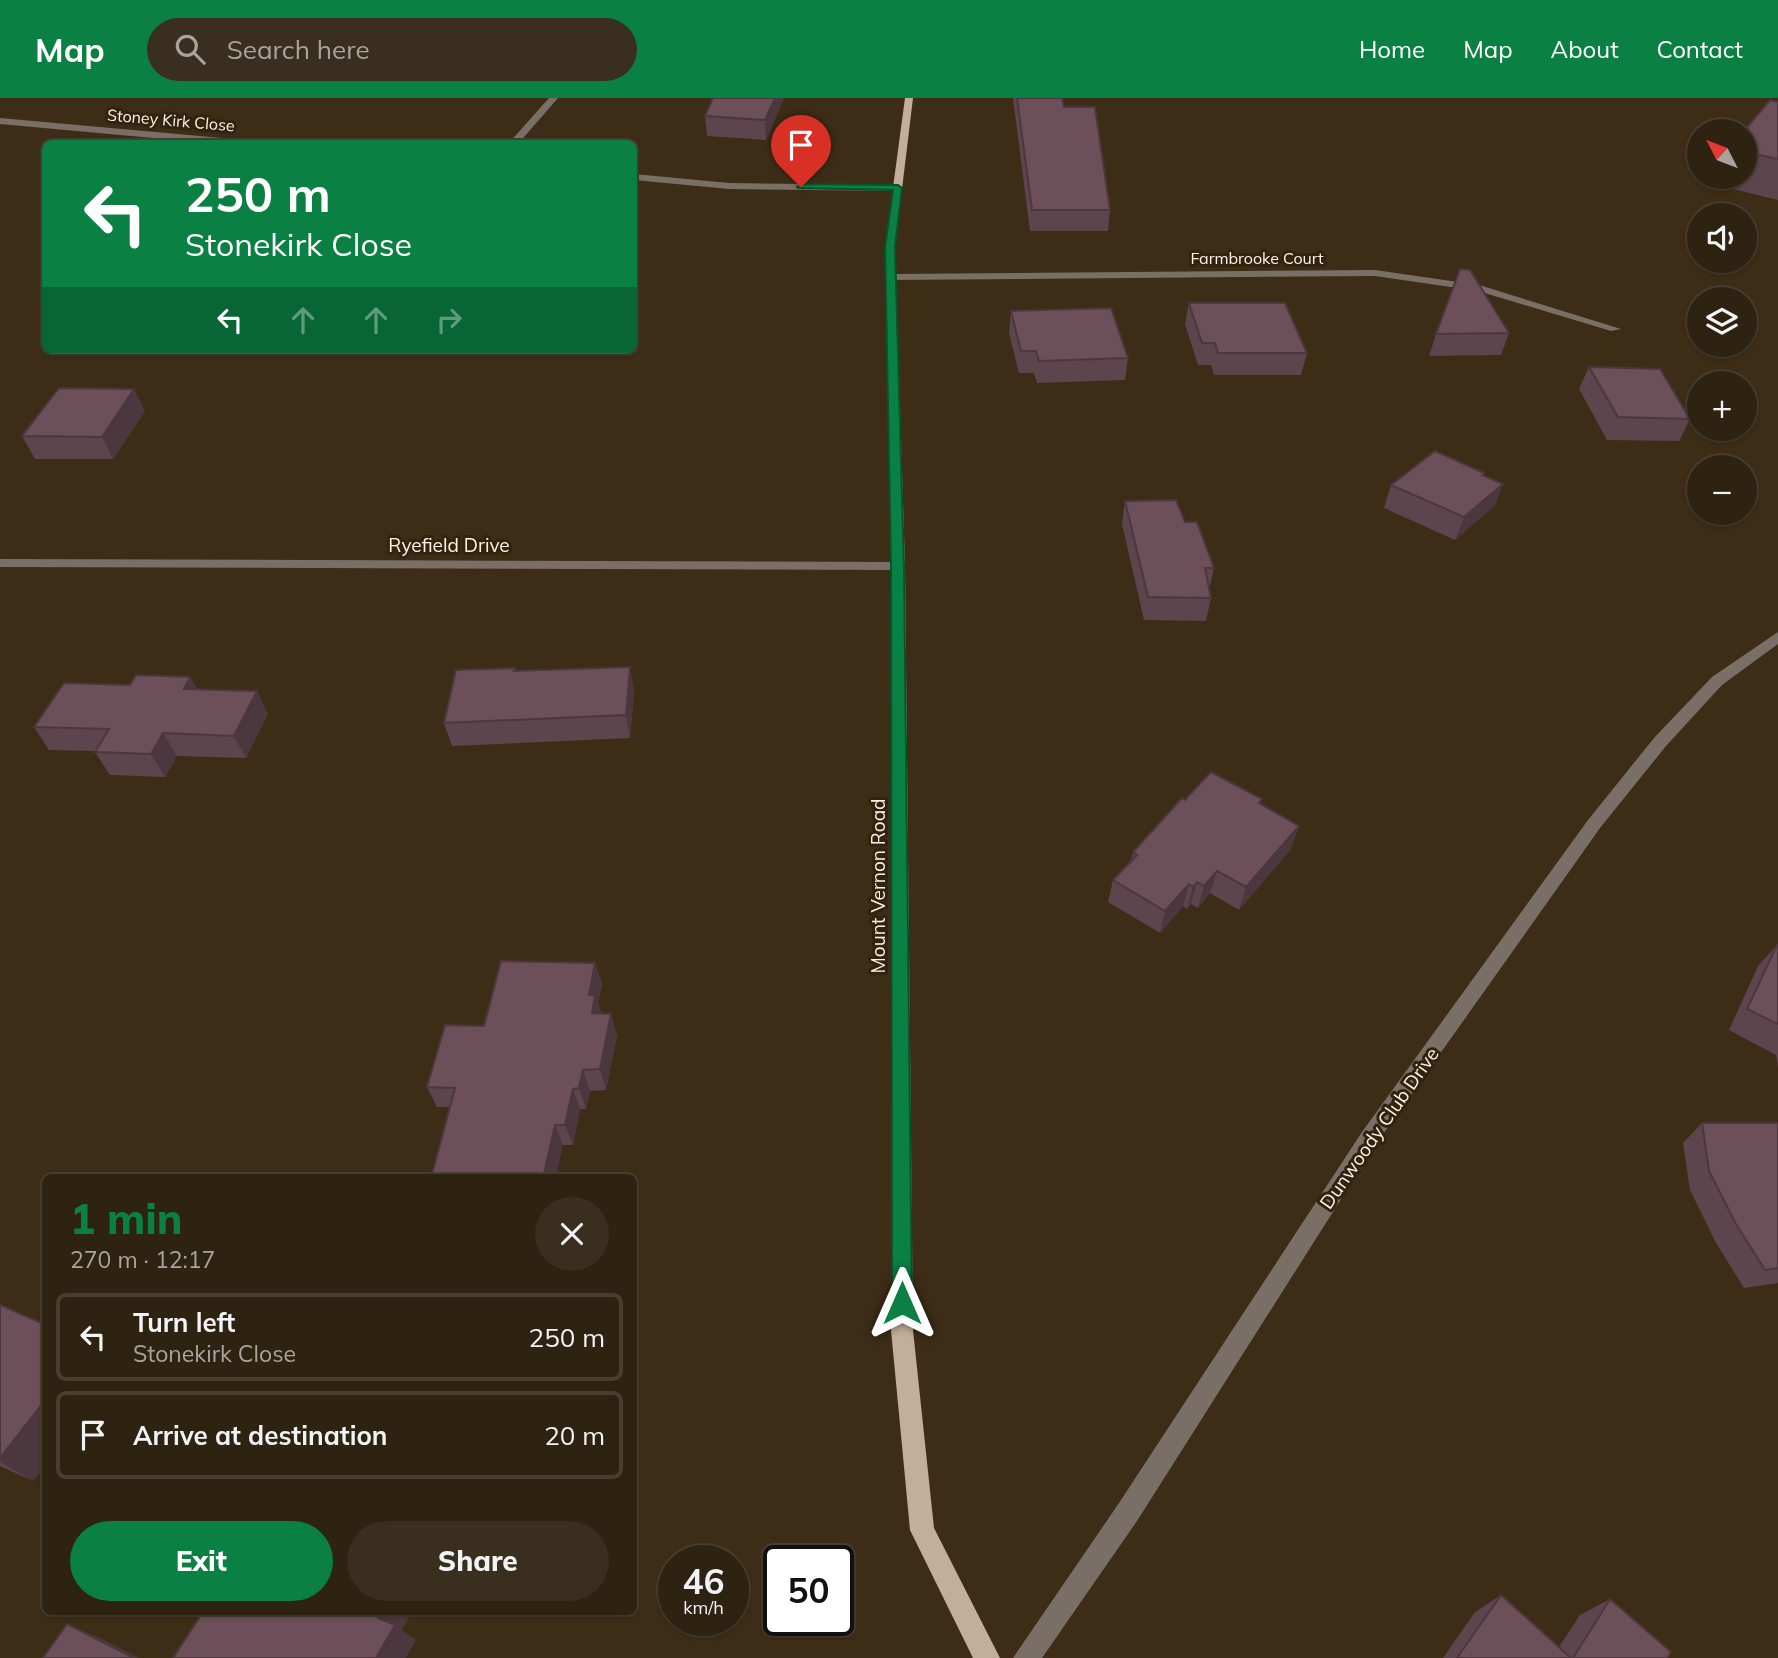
<!DOCTYPE html>
<html lang="en">
<head>
<meta charset="utf-8">
<style>
  body { margin:0; font-family:Mulish,sans-serif; background:#3a2f1f; color:#f1f3f6; height:100vh; display:flex; flex-direction:column; font-size:26px; white-space:nowrap }
  * { box-sizing:border-box; margin:0 }
  p { font-size:23px; color:#a7a49f }
  .icon { flex:none; width:38px; height:38px; fill:none; stroke:currentColor; stroke-width:2; stroke-linecap:round; stroke-linejoin:round }
  .map { position:relative; flex:1; overflow:hidden }
  .sheet { position:absolute; left:42px; top:1076px; width:595px; height:441px; display:flex; flex-direction:column; background:#2e2211; border-radius:10px; box-shadow:0 2px 5px #0004,0 0 0 2px #493f31 }
  .sheet>* { flex:none }
  .top-card { position:absolute; left:42px; top:42px; width:595px; height:214px; border-radius:10px; box-shadow:0 2px 5px #0004,0 0 0 2px #493f31; background:#0b8043; color:#fff; overflow:hidden }
  .needle { width:46px; rotate:312deg }
  .buttons { position:absolute; left:1687px; top:21px; display:grid; gap:14px }
  .buttons a { display:grid; place-items:center; width:70px; height:70px; border-radius:50%; background:#2e2211; box-shadow:0 2px 5px #0004,0 0 0 2px #493f31; font-size:35px }
  .speed { position:absolute; left:658px; top:1447px; display:flex; gap:14px; font-size:35px; font-weight:700; text-align:center }
  .speed>* { display:grid; place-content:center; width:91px; height:91px; border-radius:50%; background:#2e2211; box-shadow:0 2px 5px #0004,0 0 0 2px #493f31; line-height:1 }
  .speed small { font-size:18px; font-weight:400 }
  .speed .limit { border:4px solid #111; border-radius:10px; background:#fff; color:#111 }
  .pin { position:absolute; display:grid; place-items:center; width:60px; height:60px; color:#fff; margin:-72px -30px; border-radius:50% 50% 50% 0; rotate:-45deg; box-shadow:0 0 7px #0007 }
  .pin .icon { rotate:45deg }
  .me { position:absolute; width:77px; margin:-38px; rotate:0deg; stroke-linejoin:round; filter:drop-shadow(0 0 5px #0008) }
  .turn { display:flex; align-items:center; gap:24px; height:147px; padding:0 28px; font-size:32px }
  .turn .icon { width:91px; height:91px; stroke-width:2.5 }
  .turn b { display:block; font-size:49px; line-height:60px }
  .lanes { display:flex; align-items:center; height:66px; padding:0 28px; background:#0003; justify-content:center; gap:35px; direction:ltr }
  .lanes .off { opacity:.35 }
  .round { display:grid; place-items:center; flex:none; width:74px; height:74px; border-radius:37px; background:#3a2f1f }
  .overview { display:flex; align-items:center; justify-content:space-between; height:119px; padding:0 28px }
  h1 { font-size:42px; font-weight:800; line-height:52px; color:#0b8043 }
  .cta { display:flex; gap:14px; margin-top:auto; padding:14px 28px }
  .cta a { flex:1; height:80px; border-radius:42px; background:#0b8043; color:#fff; font-size:28px; font-weight:800; line-height:80px; text-align:center }
  .cta a+a { background:#3a2f1f; color:#f1f3f6 }
  ul { padding:0; list-style:none }
  li { display:flex; align-items:center; gap:21px; height:88px; margin:0 14px 10px; padding:0 14px; border:4px solid #493f31; border-radius:10px }
  li div { flex:1 }
  li b { display:block; font-size:26px }
  li em { font-style:normal }
  header { display:flex; align-items:center; gap:42px; box-sizing:border-box; height:98px; padding:0 35px; background:#0b8043; color:#fff }
  header strong { font-size:33px }
  nav { display:flex; gap:38px; margin-inline-start:auto; font-size:24px }
  .search { width:490px; height:63px; background:#3a2f1f; display:flex; align-items:center; gap:18px; box-sizing:border-box; padding:0 24px; border-radius:38px; color:#a7a49f; font-size:26px }
  .map>svg:first-child { display:block }
  .lines { fill:none; stroke-linecap:round; stroke-linejoin:round }
  .minor { fill:#796f66; fill-rule:evenodd }
  .major { fill:#c2ae9b; fill-rule:evenodd }
  .wall { fill:#5d444d }
  .shaded-wall { fill:#4c373e }
  .building { fill:#6c4f59; stroke:#4c373e; stroke-width:2 }
  .route { fill:#0b8043; stroke:#07532c; stroke-width:2 }
  .labels { text-anchor:middle; dominant-baseline:central; stroke-width:6; stroke-linejoin:round; paint-order:stroke }
  .far-street-label { font-size:16px; fill:#fdf2e6; stroke:#32230e }
  .street-label { font-size:19px; fill:#fdf2e6; stroke:#32230e }
</style>
</head>
<body>
<header>
<strong>Map</strong>
<div class="search"><svg class="icon" aria-label="search" viewBox="0 0 24 24"><circle cx="10" cy="10" r="6"/><path d="M15 15l6 6"/></svg>Search here</div>
<nav><a>Home</a><a>Map</a><a>About</a><a>Contact</a></nav>
</header>
<div class="map">
<svg width="1778" height="1560" viewBox="0 0 1778 1560">
  <rect width="100%" height="100%" fill="#3d2d17"/>
  <g class="lines">
    <path class="minor" d="M549 0H558L518 46H508Z
      M0 20 255 43 259 46H219L0 26Z
      M634 76 729 85 898 87 903 90 898 93 729 91 634 82Z
      M1375 172 1479 187 1621 231 1611 233 1478 193 1375 178 891 182 886 179 891 176Z
      M0 461 898 464 905 468 898 472 0 469Z
      M1778 534V546L1722 587 1666 648 1600 730 1376 1046 1137 1423 1042 1560H1013L1119 1405 1362 1034 1588 722 1654 640 1712 579Z"/>
    <path class="major" d="M905 0H913L895 149 905 468 913 1232 934 1430 1000 1560H973L910 1432 891 1232V468L885 149Z"/>
  </g>
  <path class="wall" d="M713 0H784L766 42 707 38 705 18Z
    M1013 0H1062L1064 9 1110 112 1108 133H1030Z
    M1778 4V102L1713 86 1717 79H1745V33Z
    M1189 205 1307 255 1301 277H1214L1211 267H1198L1185 226Z
    M1011 213 1128 260 1125 282 1037 285 1034 275H1019L1009 235Z
    M1509 235 1501 257 1429 258 1436 236Z
    M1589 269 1690 321 1679 343 1607 342 1579 291Z
    M145 313 113 361H35L22 338Z
    M1484 375 1483 377 1503 386 1494 408 1455 442 1384 410 1391 387Z
    M1125 403 1185 424 1214 470 1209 492 1211 500 1206 523 1144 522 1122 426Z
    M515 570 516 573 634 592 630 640 452 648 444 625Z
    M190 579 197 591 268 616 246 660 177 658 165 679 110 677 95 654 96 653 49 652 34 629 130 587Z
    M1185 702 1260 706 1291 751 1239 812 1210 795 1198 810 1191 806 1187 811 1183 808 1160 835 1108 804 1113 782 1131 762 1133 754Z
    M1777 847H1778V971L1776 957 1729 932 1758 868Z
    M595 865 602 886 598 905 601 915 617 937 606 992 590 993 586 1011H580L573 1047H563L450 1009H437L427 989 484 928Z
    M1702 1025H1778V1185L1744 1190 1716 1145 1690 1092 1683 1045Z
    M0 1207 33 1383 0 1368Z
    M1501 1497 1559 1549 1580 1517 1610 1501 1667 1560H1443L1475 1514Z"/>
  <path class="shaded-wall" d="M775 0H784L766 42 765 22Z
    M134 291 145 313 113 361 102 339Z
    M1503 386 1494 408 1455 442 1464 419Z
    M630 569 634 592 630 640 626 617Z
    M190 579 202 602 184 591Z
    M257 593 268 616 246 660 234 638Z
    M163 635 177 658 165 679 151 656Z
    M1299 728 1291 751 1239 812 1246 789Z
    M1217 773 1210 795 1198 810 1204 788Z
    M1197 784 1191 806 1187 811 1193 789Z
    M1189 786 1183 808 1160 835 1165 813Z
    M595 865 602 886 598 905 602 918 592 915 589 897Z
    M611 916 617 937 606 992 600 971Z
    M583 972 590 993 586 1011 579 990Z
    M573 991 580 1011 573 1047 565 1027Z
    M555 1027 563 1047 556 1080H543Z
    M46 1301V1367L33 1383 0 1364V1360Z
    M382 1514H412L402 1532 416 1542 406 1560H376L378 1520Z
    M67 1526 102 1541 139 1560H134Z"/>
  <path class="building" d="M713 0H775L765 22 705 18Z
    M1017 0H1062L1064 9H1095L1110 112H1032Z
    M1770 2 1778 4V61L1745 54 1744 33Z
    M1460 171 1470 172 1509 235 1436 236Z
    M1189 205H1285L1307 255H1218L1215 245H1202Z
    M1111 210 1128 260 1039 263 1036 253H1021L1011 213Z
    M1589 269 1660 271 1690 321 1618 319Z
    M59 290 134 291 102 339 22 338Z
    M1435 353 1484 375 1482 377 1503 386 1464 419 1391 387Z
    M1176 402 1185 424H1197L1214 470H1205L1211 500 1148 499 1125 403Z
    M630 569 626 617 444 625 456 572 515 570 514 573Z
    M136 577 190 579 184 591 257 593 234 638 163 635 151 656 95 654 109 631 34 629 64 585 130 587Z
    M1211 674 1262 701 1259 705 1299 728 1246 789 1217 773 1204 788 1197 784 1193 789 1189 786 1165 813 1113 782 1137 757 1133 754 1182 700 1185 702Z
    M1777 847H1778V926L1747 911Z
    M501 863 595 865 589 897H595L592 915 611 916 600 971 583 972 579 990 573 991 565 1027H555L543 1080H431L455 990 427 989 445 927 484 928Z
    M1702 1025H1778V1170L1765 1172 1736 1126 1709 1073Z
    M0 1207 46 1227V1301L0 1360Z
    M1501 1497 1571 1560H1457Z
    M1610 1501 1671 1554 1667 1560H1573Z
    M203 1514H382L378 1520 395 1527 376 1560H173Z
    M67 1526 134 1560H43Z"/>
  <path class="route" d="M801 86 898 87 902 90 895 149 904 468 912 1205 909 1212 902 1215 895 1212 892 1205 891 468 885 149 893 92 798 90 797 89Z"/>
  <g class="labels">
    <g class="far-street-label">
      <text transform="translate(171 22) rotate(5)">Stoney Kirk Close</text>
      <text x="1257" y="160">Farmbrooke Court</text>
    </g>
    <g class="street-label">
      <text x="449" y="447">Ryefield Drive</text>
      <text transform="translate(878 788) rotate(-90)">Mount Vernon Road</text>
      <text transform="translate(1379 1030) rotate(-55)">Dunwoody Club Drive</text>
    </g>
  </g>
</svg>
<div class="buttons">
<a><svg class="needle" viewBox="-14 -14 28 28"><path d="M0-13l5 13h-10z" fill="#e53935"/><path d="M0 13l5-13h-10z" fill="#a7a49f"/></svg></a>
<a><svg class="icon" aria-label="sound" viewBox="0 0 24 24"><path d="M4 9h4l5-4v14l-5-4H4zM17 9q2 3 0 6"/></svg></a>
<a><svg class="icon" aria-label="layers" viewBox="0 0 24 24"><path d="M12 4l9 5-9 5-9-5zM3 14l9 5 9-5"/></svg></a>
<a>+</a>
<a>−</a>
</div>
<div class="speed"><div>46<small>km/h</small></div><div class="limit">50</div></div>
<div class="pin" style="left:801px;top:89px;background:#d93025"><svg class="icon" aria-label="arrive" viewBox="0 0 24 24"><path d="M6 21V4h12l-3 4 3 4H6"/></svg></div>
<svg class="me" style="left:902px;top:1205px" viewBox="-20 -20 40 40"><path d="M0-17L14 15 0 8-14 15z" fill="#0b8043" stroke="#fff" stroke-width="4"/></svg>
<div class="top-card">
<div class="turn"><svg class="icon" aria-label="left" viewBox="0 0 24 24"><path d="M17 20v-9H6M10 6l-5 5 5 5"/></svg><div><b>250 m</b>Stonekirk Close</div></div>
<div class="lanes"><svg class="icon" aria-label="left" viewBox="0 0 24 24"><path d="M17 20v-9H6M10 6l-5 5 5 5"/></svg><svg class="icon off" aria-label="ahead" viewBox="0 0 24 24"><path d="M12 20V5M6 11l6-6 6 6"/></svg><svg class="icon off" aria-label="ahead" viewBox="0 0 24 24"><path d="M12 20V5M6 11l6-6 6 6"/></svg><svg class="icon off" aria-label="right" viewBox="0 0 24 24"><path d="M7 20v-9h11M14 6l5 5-5 5"/></svg></div>
</div>
<section class="sheet">
<div class="overview"><div><h1>1 min</h1><p>270 m · 12:17</p></div><a class="round"><svg class="icon" aria-label="close" viewBox="0 0 24 24"><path d="M6 6l12 12M18 6L6 18"/></svg></a></div>
<ul>
<li><svg class="icon" aria-label="left" viewBox="0 0 24 24"><path d="M17 20v-9H6M10 6l-5 5 5 5"/></svg><div><b>Turn left</b><p>Stonekirk Close</p></div><em>250 m</em></li>
<li><svg class="icon" aria-label="arrive" viewBox="0 0 24 24"><path d="M6 21V4h12l-3 4 3 4H6"/></svg><div><b>Arrive at destination</b></div><em>20 m</em></li>
</ul>
<div class="cta"><a>Exit</a><a>Share</a></div>
</section>
</div>
</body>
</html>
